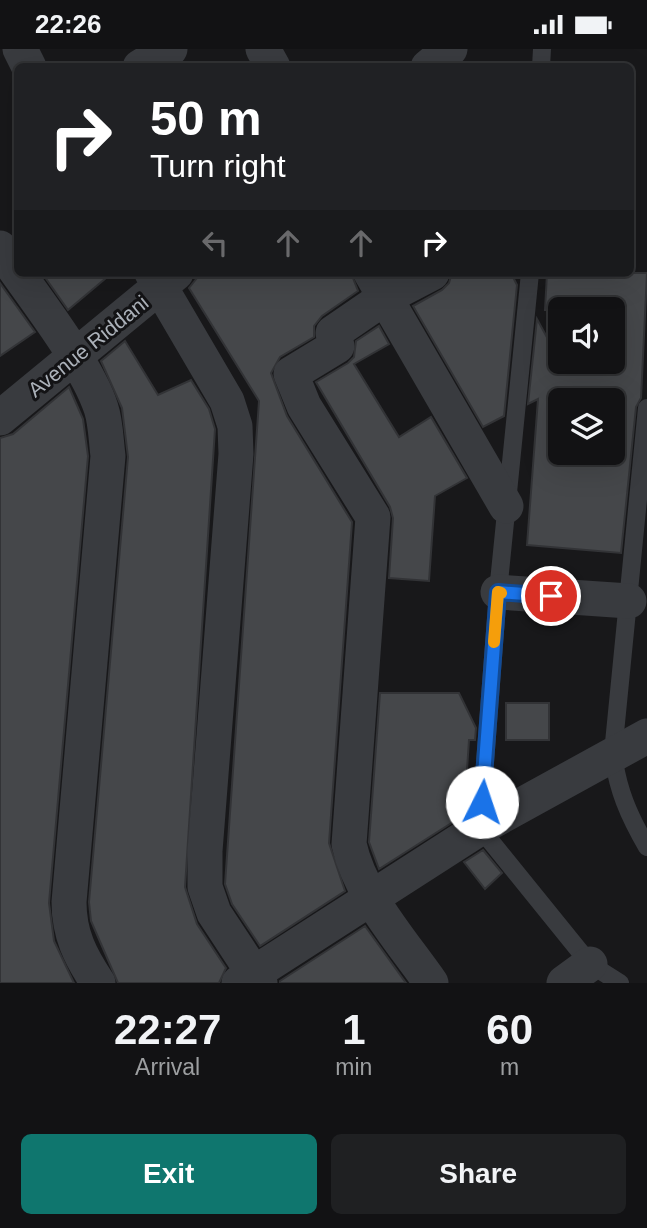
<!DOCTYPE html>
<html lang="en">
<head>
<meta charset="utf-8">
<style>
  body { margin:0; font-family:Arial,sans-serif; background:#1f2022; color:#f1f3f6; height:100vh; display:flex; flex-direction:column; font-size:26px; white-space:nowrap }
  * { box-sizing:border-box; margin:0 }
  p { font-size:23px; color:#9c9ea0 }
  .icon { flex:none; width:38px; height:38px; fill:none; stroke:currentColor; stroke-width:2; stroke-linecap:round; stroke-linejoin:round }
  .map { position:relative; height:934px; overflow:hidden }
  .side { display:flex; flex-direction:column; background:#121214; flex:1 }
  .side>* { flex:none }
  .banner { position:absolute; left:14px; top:14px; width:620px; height:214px; border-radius:10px; box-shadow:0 7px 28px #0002,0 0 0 2px #313234; background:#202124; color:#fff; overflow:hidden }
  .tools { position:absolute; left:548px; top:248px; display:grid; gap:14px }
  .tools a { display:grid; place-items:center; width:77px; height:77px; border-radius:10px; background:#121214; box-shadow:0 7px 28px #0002,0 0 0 2px #313234; font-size:35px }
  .pin { position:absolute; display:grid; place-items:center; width:60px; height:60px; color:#fff; margin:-30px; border:4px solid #fff; border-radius:50%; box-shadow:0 2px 7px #0007 }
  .me { position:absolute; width:77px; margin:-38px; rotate:4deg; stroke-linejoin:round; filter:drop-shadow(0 0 5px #0008) }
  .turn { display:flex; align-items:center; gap:24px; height:147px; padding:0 21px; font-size:32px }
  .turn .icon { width:91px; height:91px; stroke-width:2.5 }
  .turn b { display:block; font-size:49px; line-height:60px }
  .lanes { display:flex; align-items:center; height:66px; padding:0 21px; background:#0003; justify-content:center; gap:35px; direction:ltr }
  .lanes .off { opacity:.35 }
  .eta { display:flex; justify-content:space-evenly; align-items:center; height:119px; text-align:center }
  .eta b { font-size:42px; font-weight:700; line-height:49px }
  .cta { display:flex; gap:14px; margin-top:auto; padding:14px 21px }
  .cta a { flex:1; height:80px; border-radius:10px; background:#0f766e; color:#fff; font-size:28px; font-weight:700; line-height:80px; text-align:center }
  .cta a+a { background:#1f2022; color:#f1f3f6 }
  .status { display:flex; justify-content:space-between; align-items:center; height:49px; padding:0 35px; background:#121214; direction:ltr }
  .status svg { height:19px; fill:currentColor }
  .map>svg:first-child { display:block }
  .building { fill:#45474a; stroke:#323336; stroke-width:2; fill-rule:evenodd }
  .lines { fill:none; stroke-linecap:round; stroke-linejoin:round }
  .service { stroke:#393b3f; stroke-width:18 }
  .minor { stroke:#393b3f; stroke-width:35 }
  .route-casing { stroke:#114b97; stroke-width:18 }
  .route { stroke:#1a73e8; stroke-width:12 }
  .slow { stroke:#f59e0b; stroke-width:12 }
  .labels { text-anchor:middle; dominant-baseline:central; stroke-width:6; stroke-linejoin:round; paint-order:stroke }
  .street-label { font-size:21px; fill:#abb1b9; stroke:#131315 }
</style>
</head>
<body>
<div class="status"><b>22:26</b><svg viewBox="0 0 49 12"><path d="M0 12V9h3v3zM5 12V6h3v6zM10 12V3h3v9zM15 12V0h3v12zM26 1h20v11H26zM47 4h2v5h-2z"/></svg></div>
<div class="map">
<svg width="647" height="934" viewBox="0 0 647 934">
  <rect width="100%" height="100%" fill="#18181a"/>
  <path class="building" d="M42 224H112L68 261Z
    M201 224H351L358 242 322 267 314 277V288L280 308 271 324 287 367 352 473 329 794 345 842 260 897 232 855 225 835 259 352 189 239Z
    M452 224H511L517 236 504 367 483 378 413 257 442 241 449 234Z
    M547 224H647L641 349 636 358 621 504 527 496 538 350 528 355 537 270 549 292H560V313H612V261H545ZM560 352H612V404H560Z
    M0 234 35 283 0 307Z
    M379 277 389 295 354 315 399 388 431 368 467 429 435 447 429 532 389 529 393 469 390 458 316 333 348 314 354 308 356 292Z
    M125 292 158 346 191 331 209 360 215 380 185 838 197 875 226 919 219 934H118L91 872 89 853 128 408 122 359 101 312Z
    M69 338 83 370 88 407 49 854 54 892 74 934H0V389L13 385Z
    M380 644H459L476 679 475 691H469L464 766 379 820 369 793Z
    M506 654H549V691H506Z
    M483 801 502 824 485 840 464 813Z
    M365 877 406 934H280V932Z"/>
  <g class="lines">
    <path class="service" d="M541 18 542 0
      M530 224 498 543 480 779 590 915 620 934
      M647 359 613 704C617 740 629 767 647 798"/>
    <path class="minor" d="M20 0 29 18
      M263 0 273 18
      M140 18 170 0
      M428 18 450 0
      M0 199C29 242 85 311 101 359 106 374 106 392 108 407L69 853C69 885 80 907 98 934
      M152 224 227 352 235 377 236 405 205 802V838L214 864 260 934
      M371 224 506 457
      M0 369 176 224
      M498 543 629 552
      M239 934 480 779 647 687
      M431 934C401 891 360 846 349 795L373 468 304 357 291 325 337 297 333 284 384 249 432 224
      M564 934 590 915"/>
  </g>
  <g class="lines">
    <defs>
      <path id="route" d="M482 753 498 543 551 547"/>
    </defs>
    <use href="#route" class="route-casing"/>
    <use href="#route" class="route"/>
    <path class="slow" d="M494 593 498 543 501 544"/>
  </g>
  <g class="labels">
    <g class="street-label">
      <text transform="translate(88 297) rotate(-39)">Avenue Riddani</text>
    </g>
  </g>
</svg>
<div class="tools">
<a><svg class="icon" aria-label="sound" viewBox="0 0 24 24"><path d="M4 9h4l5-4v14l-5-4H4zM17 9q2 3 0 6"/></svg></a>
<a><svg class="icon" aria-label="layers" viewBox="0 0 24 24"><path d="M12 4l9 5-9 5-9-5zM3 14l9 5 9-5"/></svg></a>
</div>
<div class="pin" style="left:551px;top:547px;background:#d93025"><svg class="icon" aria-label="arrive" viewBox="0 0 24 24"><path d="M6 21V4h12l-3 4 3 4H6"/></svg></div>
<svg class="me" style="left:482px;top:753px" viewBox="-20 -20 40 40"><circle r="19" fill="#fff"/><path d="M0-13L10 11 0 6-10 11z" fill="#1a73e8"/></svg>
<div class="banner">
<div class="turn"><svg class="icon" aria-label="right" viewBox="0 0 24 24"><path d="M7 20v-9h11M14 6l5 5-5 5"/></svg><div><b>50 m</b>Turn right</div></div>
<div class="lanes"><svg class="icon off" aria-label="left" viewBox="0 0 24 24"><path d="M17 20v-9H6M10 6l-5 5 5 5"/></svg><svg class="icon off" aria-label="ahead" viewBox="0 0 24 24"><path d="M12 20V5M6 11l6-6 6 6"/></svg><svg class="icon off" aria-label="ahead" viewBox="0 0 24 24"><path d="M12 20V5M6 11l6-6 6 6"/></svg><svg class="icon" aria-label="right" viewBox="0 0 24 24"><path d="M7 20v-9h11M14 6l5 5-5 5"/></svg></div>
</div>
</div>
<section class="side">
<div class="eta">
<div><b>22:27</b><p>Arrival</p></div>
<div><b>1</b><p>min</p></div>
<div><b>60</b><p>m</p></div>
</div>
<div class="cta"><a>Exit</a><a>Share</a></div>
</section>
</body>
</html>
